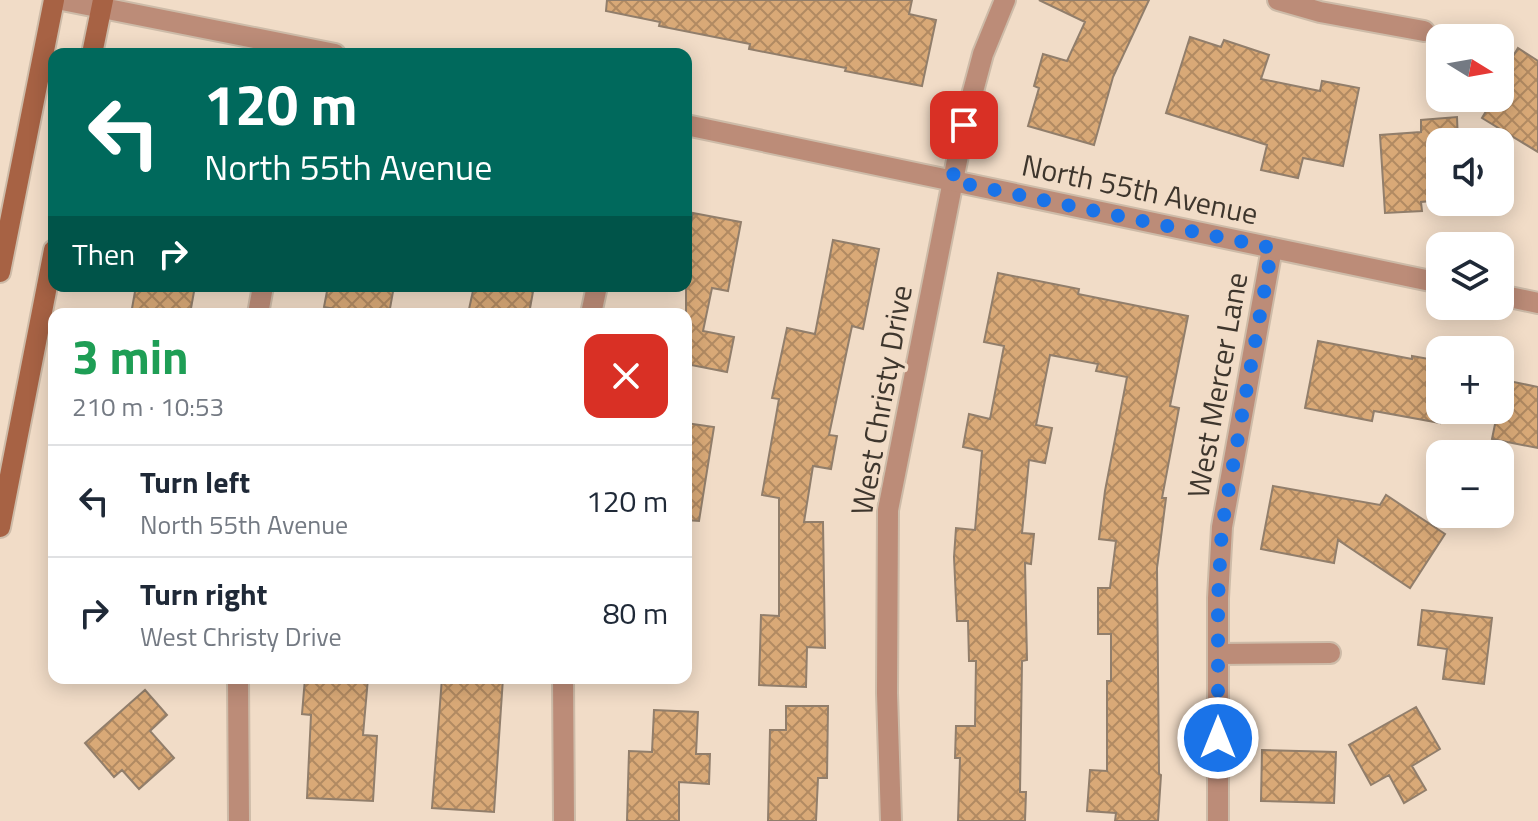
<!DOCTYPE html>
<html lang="en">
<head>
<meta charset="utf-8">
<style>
  body { margin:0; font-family:"Titillium Web",sans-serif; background:#f6f6f7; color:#1f2937; height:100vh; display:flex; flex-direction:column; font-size:30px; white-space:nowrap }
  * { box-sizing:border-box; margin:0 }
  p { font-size:26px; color:#747a83 }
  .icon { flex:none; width:44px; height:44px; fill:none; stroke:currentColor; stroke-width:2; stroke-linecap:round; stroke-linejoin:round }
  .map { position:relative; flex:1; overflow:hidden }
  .sheet { position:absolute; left:48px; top:308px; width:644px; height:376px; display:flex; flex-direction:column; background:#fff; border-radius:16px; box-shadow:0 4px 20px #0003 }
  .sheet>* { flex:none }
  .banner { position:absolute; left:48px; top:48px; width:644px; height:244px; border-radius:16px; box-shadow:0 4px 20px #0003; background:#00695c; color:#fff; overflow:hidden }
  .needle { width:52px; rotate:101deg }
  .controls { position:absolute; left:1426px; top:24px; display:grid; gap:16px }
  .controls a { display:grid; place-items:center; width:88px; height:88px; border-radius:16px; background:#fff; box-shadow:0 4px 20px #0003; font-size:40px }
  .pin { position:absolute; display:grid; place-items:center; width:68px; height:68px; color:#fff; margin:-34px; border-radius:16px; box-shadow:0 4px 12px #0006 }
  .me { position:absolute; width:88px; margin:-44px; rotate:0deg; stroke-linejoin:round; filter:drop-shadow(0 0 6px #0008) }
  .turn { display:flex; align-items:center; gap:28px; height:168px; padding:0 24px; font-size:36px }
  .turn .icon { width:104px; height:104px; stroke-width:2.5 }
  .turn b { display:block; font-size:56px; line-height:68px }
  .then { display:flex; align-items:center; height:76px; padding:0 24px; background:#0003; gap:16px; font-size:30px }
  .round { display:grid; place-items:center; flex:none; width:84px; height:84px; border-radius:16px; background:#f6f6f7 }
  .overview { display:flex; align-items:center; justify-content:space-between; height:136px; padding:0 24px }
  h1 { font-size:48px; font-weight:700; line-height:60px; color:#1e9e55 }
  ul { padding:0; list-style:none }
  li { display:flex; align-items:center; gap:24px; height:112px; padding:0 24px; border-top:2px solid #e0e1e3 }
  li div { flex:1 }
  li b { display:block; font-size:30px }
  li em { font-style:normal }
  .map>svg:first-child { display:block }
  .building { fill:url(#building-cross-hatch); stroke:#917e6b; stroke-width:2 }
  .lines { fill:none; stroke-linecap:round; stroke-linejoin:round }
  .minor-casing { stroke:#cdbba8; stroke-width:24 }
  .tertiary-casing { stroke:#cdbba8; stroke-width:24 }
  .secondary-casing { stroke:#cdbba8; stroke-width:24 }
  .minor { stroke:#bc8c78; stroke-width:20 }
  .tertiary { stroke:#bc8c78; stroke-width:20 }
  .secondary { stroke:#a76244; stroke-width:20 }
  .route { stroke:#1a73e8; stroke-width:14; stroke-dasharray:0 25.2 }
  .labels { text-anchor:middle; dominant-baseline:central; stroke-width:7; stroke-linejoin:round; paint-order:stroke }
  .street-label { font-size:30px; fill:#3e362d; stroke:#f1dcc7 }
</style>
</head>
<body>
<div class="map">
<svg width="1538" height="821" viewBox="0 0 1538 821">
  <defs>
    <pattern id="building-cross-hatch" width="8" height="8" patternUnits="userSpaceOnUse" patternTransform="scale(2)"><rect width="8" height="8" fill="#d9a977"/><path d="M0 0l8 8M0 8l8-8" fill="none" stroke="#b18a62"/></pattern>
  </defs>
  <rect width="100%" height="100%" fill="#f1dcc7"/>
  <path class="building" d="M607 0H912L909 14 936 20 922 86 845 71 846 68 749 49 750 44 659 26 660 22 606 11Z
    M1039 0H1149L1113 77 1094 145 1028 126 1039 88 1034 86 1043 54 1067 61 1085 22Z
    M1190 37 1221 47 1224 40 1269 55 1261 79 1320 91 1322 81 1359 88 1343 166 1303 158 1298 178 1261 170 1267 145 1166 113Z
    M1518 48 1538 61V152L1482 118 1494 98H1500V88L1504 81 1500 78Z
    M1457 117 1458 142H1440V200L1421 202 1422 211 1385 213 1380 135 1421 132V120Z
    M693 213 741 222 728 291 712 288 703 331 734 337 727 372 686 364V250Z
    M833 240 879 249 863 329 852 326 829 435 837 436 831 469 813 466 804 522H823L825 648 807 647 806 687 759 685 761 615 779 616V498L762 495 779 399 772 398 787 328 815 334Z
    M998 273 1079 289 1078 294 1188 316 1170 406 1179 408 1162 498H1166L1157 568 1159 774 1161 775 1158 821H1115L1116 813 1087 811 1090 770 1107 771V681H1111V634H1098V588H1110L1116 541 1099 539 1105 491 1127 377 1096 371 1098 364 1050 355 1036 425 1052 428 1045 463 1029 460 1022 533 1034 534 1031 564 1025 563 1027 660 1022 661 1020 792H1026L1025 821H958L960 758H955L956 726H975L976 661H969L968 621H957L954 557 956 528 975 530 982 451 963 447 969 414 990 419 1004 346 984 342Z
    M136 286H195L190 314H131Z
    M328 286H394L389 314H362L324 307Z
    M474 286H534L529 314H468Z
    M1318 341 1412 359V356L1440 361V423L1374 411 1372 421 1305 408Z
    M1504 380 1538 387V448L1492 439Z
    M686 423 714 427 699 521 686 520Z
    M1273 486 1380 505 1386 495 1445 534 1410 588 1338 540 1334 563 1261 549Z
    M1422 610 1492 618 1484 684 1443 679 1447 649 1418 645Z
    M305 678H368L363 735 377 736 373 801 307 798 311 715 302 714Z
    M442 678H503L494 812 432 808Z
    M145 690 167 715 150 731 174 758 139 789 122 770 114 777 85 743Z
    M786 706H828L827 778H818L816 821H768L770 730H786Z
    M1416 707 1440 749 1412 766 1426 790 1404 803 1389 775 1371 785 1349 745Z
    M654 710 698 712 696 754H710L709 784 679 782V821H627L629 751 652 752Z
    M1262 750 1336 752 1334 803 1261 801Z"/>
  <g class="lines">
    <defs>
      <path id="minor" d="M1278 0 1320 12 1424 31
        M258 314 263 286
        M591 314 597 286
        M1218 654 1330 653
        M238 678 239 821
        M563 678 564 821
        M891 821 887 693 888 510 964 125 983 54 1005 0
        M1218 821V598L1222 527 1272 248"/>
      <path id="tertiary" d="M62 0 335 54
        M686 125 1440 283
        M1500 295 1538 303"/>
      <path id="secondary" d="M92 54 103 0
        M0 272 54 0
        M0 527 54 250"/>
    </defs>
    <use href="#minor" class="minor-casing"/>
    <use href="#tertiary" class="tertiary-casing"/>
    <use href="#secondary" class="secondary-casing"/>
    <use href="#minor" class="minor"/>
    <use href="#tertiary" class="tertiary"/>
    <use href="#secondary" class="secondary"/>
  </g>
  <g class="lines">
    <path class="route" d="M964 125 952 181 1272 248 1222 527 1218 598V738"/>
  </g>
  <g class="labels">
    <g class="street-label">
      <text transform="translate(1140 189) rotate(12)">North 55th Avenue</text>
      <text transform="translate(1217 385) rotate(-80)">West Mercer Lane</text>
      <text transform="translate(881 400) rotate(-80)">West Christy Drive</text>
    </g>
  </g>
</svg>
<div class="controls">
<a><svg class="needle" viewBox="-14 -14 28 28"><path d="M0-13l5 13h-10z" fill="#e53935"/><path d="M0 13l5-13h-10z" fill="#747a83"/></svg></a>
<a><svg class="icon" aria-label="sound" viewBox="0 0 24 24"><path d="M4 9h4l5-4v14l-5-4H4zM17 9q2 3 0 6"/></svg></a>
<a><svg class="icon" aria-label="layers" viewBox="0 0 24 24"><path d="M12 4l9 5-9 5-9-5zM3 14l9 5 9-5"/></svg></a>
<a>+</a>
<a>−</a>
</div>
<div class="pin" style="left:964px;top:125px;background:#d93025"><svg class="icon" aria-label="arrive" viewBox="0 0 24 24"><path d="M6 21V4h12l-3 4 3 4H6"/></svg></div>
<svg class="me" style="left:1218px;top:738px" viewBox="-20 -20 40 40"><circle r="17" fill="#1a73e8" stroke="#fff" stroke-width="3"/><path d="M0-11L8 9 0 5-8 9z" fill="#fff"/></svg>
<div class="banner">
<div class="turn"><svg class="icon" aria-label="left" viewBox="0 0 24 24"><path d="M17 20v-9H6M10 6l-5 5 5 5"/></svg><div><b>120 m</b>North 55th Avenue</div></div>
<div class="then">Then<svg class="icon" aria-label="right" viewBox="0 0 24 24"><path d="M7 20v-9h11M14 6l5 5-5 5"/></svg></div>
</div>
<section class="sheet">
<div class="overview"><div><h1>3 min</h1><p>210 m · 10:53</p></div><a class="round" style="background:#d93025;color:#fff"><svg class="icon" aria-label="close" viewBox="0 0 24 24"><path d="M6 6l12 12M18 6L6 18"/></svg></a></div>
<ul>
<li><svg class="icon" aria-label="left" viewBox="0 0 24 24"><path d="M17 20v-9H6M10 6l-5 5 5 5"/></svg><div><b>Turn left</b><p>North 55th Avenue</p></div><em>120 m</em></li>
<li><svg class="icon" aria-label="right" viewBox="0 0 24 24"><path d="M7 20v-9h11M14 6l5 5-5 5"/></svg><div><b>Turn right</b><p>West Christy Drive</p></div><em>80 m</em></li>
</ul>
</section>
</div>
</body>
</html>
